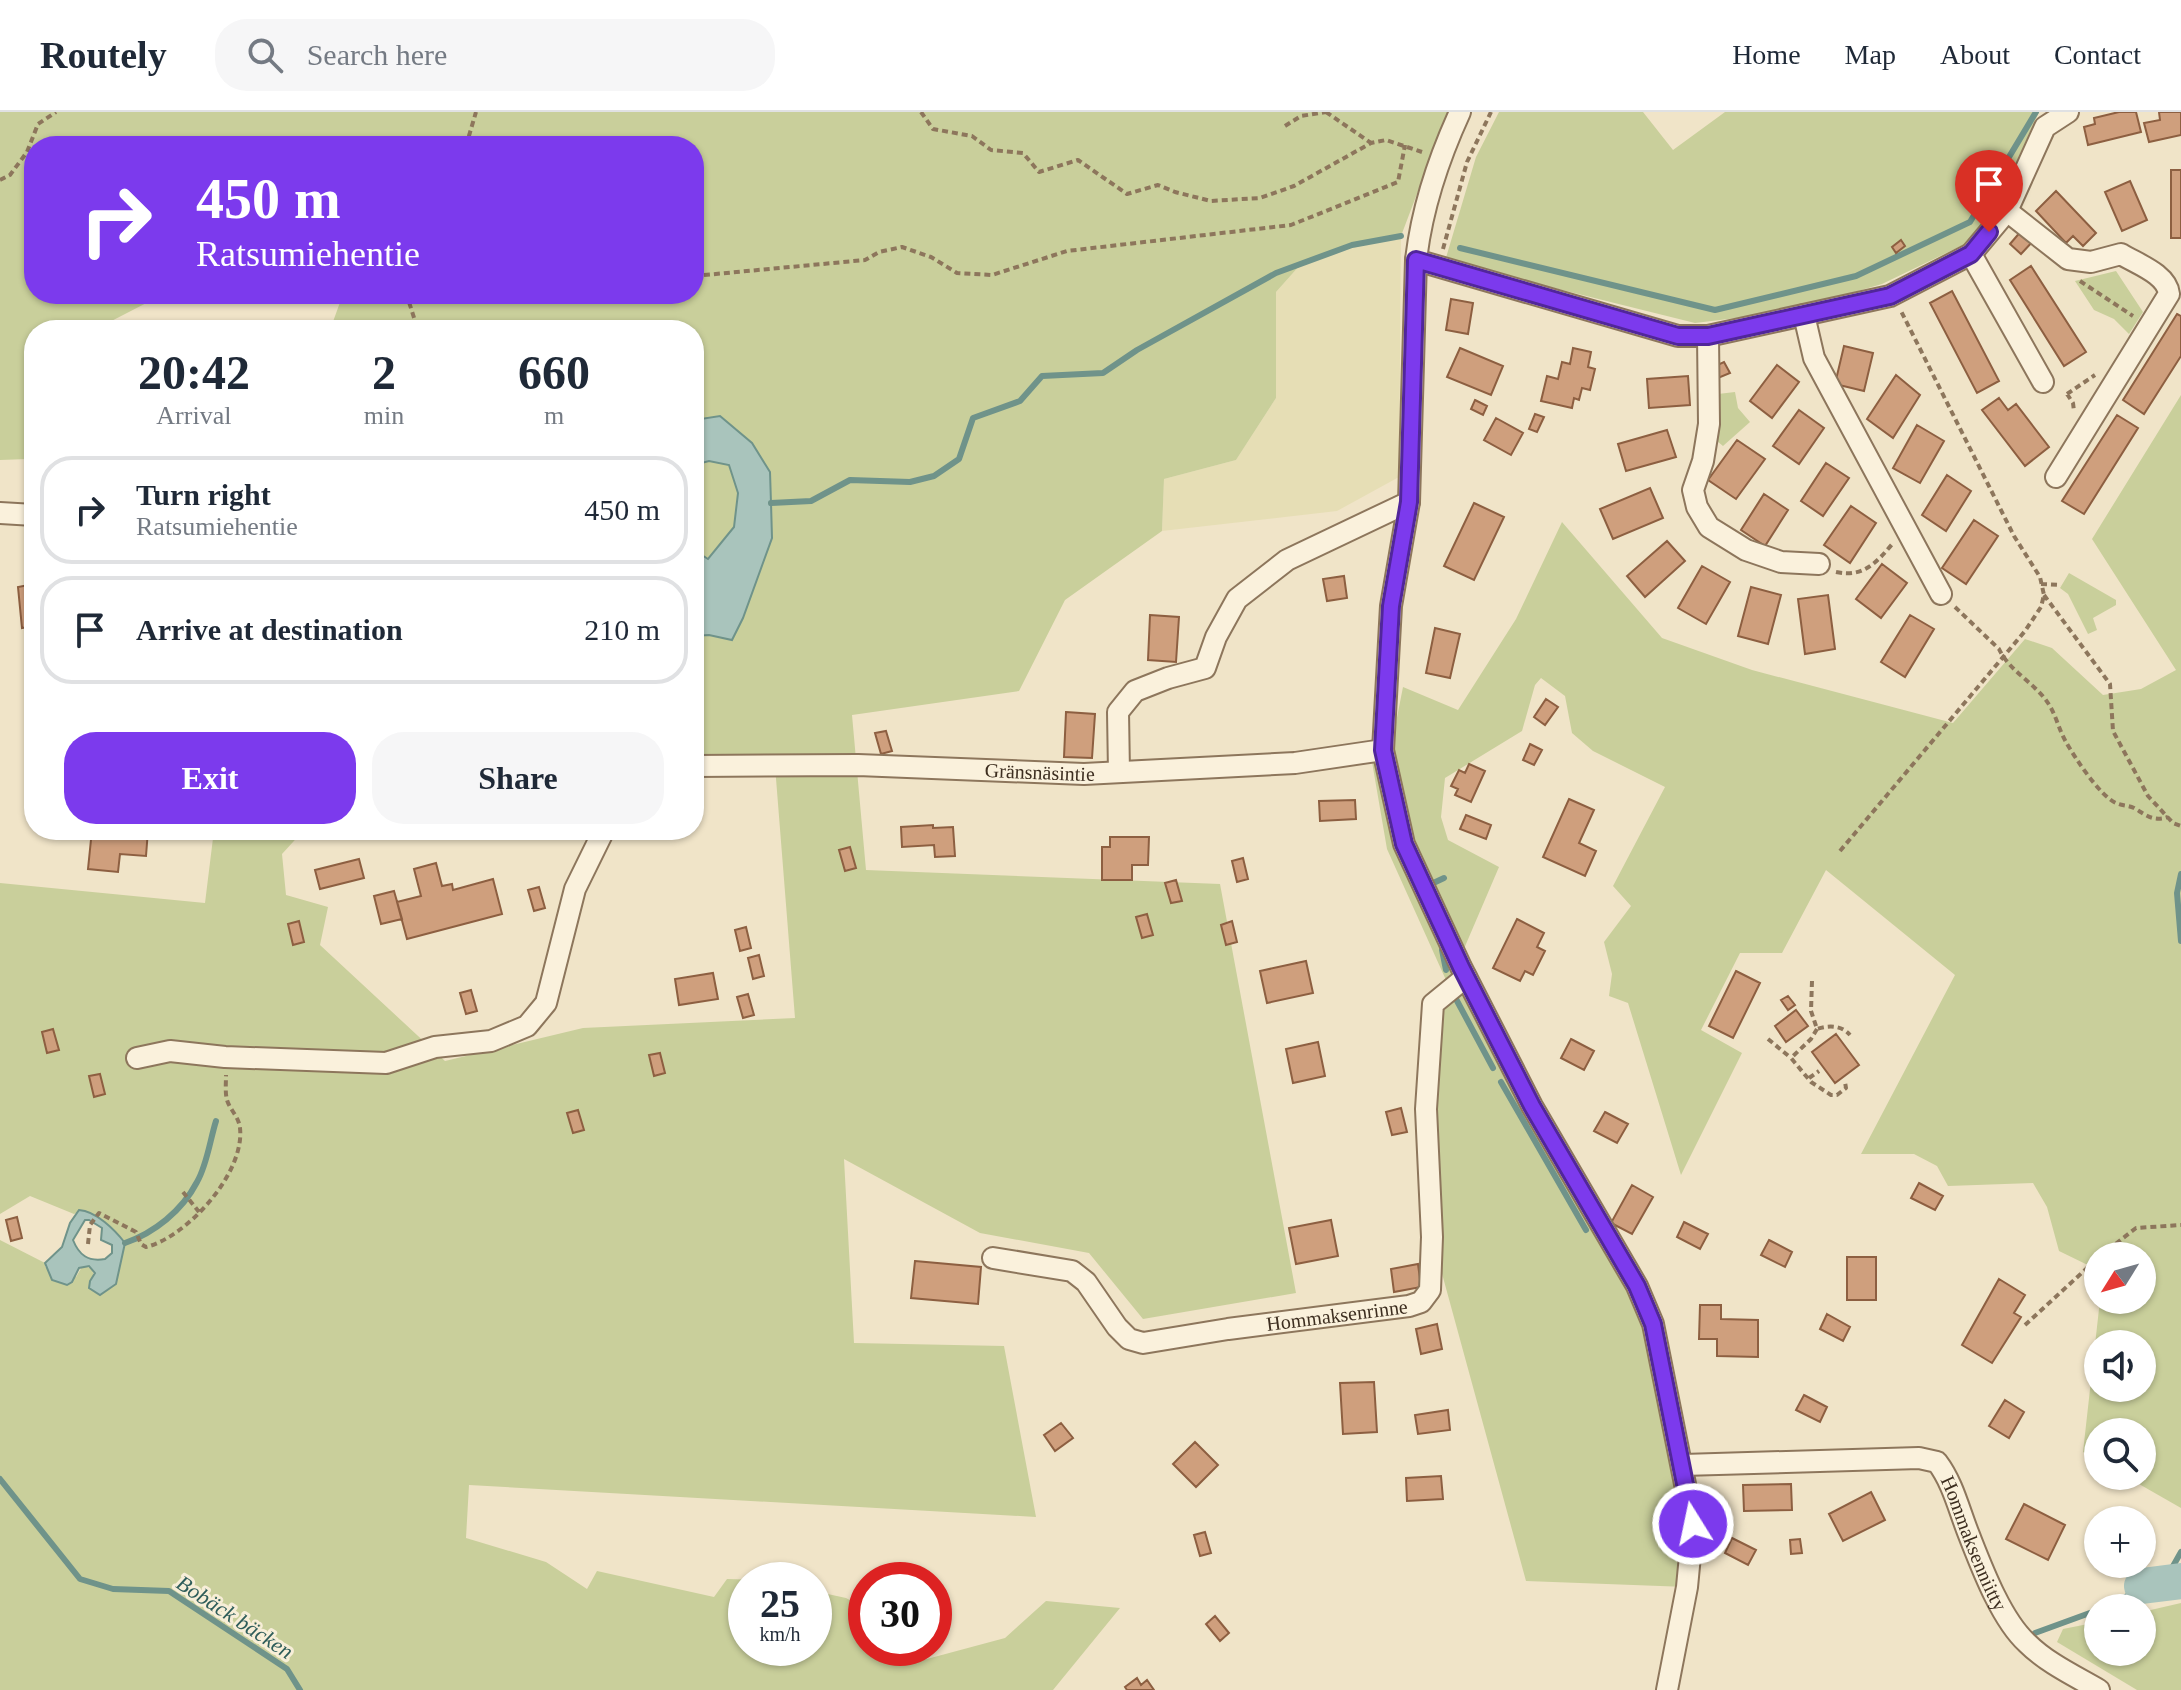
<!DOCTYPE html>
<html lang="en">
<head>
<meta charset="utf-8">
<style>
  body { margin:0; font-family:"Times New Roman",serif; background:#f6f6f7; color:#1f2937; height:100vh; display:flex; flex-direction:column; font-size:30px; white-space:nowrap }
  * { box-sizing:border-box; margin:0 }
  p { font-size:26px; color:#747a83 }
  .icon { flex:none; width:44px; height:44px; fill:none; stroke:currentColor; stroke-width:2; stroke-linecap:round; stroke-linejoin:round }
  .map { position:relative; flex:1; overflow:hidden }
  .sheet { position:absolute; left:24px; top:208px; width:680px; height:520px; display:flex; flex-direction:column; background:#fff; border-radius:32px; box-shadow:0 2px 6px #0004 }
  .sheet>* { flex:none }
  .banner { position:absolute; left:24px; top:24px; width:680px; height:168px; border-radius:32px; box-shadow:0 2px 6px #0004; background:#7c3aed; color:#fff; overflow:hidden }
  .needle { width:52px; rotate:233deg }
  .fabs { position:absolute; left:2084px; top:1130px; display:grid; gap:16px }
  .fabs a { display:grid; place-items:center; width:72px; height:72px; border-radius:50%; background:#fff; box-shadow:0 2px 6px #0004; font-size:40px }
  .speed { position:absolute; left:728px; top:1450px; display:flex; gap:16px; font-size:40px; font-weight:700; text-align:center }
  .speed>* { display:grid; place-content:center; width:104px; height:104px; border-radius:50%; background:#fff; box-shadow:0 2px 6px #0004; line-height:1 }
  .speed small { font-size:20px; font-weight:400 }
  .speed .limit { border:12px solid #d22; background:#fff; color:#111 }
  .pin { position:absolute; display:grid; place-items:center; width:68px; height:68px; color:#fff; margin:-82px -34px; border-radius:50% 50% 50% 0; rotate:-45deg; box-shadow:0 0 8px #0007 }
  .pin .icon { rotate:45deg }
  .me { position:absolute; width:88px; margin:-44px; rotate:350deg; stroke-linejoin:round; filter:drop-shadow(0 0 6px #0008) }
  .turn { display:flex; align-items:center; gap:28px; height:168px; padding:0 40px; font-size:36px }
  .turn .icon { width:104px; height:104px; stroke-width:2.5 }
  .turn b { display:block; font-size:56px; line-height:68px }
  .eta { display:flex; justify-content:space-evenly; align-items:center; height:136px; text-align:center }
  .eta b { font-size:48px; font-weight:800; line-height:56px }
  .primary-button { display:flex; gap:16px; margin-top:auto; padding:16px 40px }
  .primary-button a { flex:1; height:92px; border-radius:32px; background:#7c3aed; color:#fff; font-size:32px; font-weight:800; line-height:92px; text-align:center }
  .primary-button a+a { background:#f6f6f7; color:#1f2937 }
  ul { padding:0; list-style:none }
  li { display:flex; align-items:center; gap:24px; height:108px; margin:0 16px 12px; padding:0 24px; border:4px solid #e0e1e3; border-radius:32px }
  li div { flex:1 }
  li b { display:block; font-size:30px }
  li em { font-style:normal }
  header { display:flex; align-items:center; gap:48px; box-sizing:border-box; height:112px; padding:0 40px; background:#fff; border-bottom:2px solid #e0e1e3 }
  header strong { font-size:38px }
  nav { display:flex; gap:44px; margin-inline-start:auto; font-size:28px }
  .search { width:560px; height:72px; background:#f6f6f7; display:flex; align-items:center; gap:20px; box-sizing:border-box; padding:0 28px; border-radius:32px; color:#747a83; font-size:30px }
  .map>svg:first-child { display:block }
  .farmland { fill:#e6deb5 }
  .green { fill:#c9cf9b; fill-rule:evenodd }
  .water { fill:#a9c4bc; stroke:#6f938a; stroke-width:2; fill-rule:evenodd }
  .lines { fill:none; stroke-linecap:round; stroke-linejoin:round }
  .stream { stroke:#6f938a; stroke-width:6 }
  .river { stroke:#a9c4bc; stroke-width:36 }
  .building { fill:#cf9f7d; stroke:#8d5f41; stroke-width:2 }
  .minor-casing { stroke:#8d765c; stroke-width:24 }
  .path { stroke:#8d765c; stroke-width:4; stroke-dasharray:6 4; stroke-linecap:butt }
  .minor { stroke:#faf1dc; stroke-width:20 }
  .route-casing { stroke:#51269a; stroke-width:20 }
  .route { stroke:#7c3aed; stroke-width:14 }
  .labels { text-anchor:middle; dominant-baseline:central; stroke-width:6; stroke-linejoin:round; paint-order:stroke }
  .street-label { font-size:20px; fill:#3d2e20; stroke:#f7eed8 }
  .water-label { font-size:22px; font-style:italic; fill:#2f5d5a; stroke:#f7eed8 }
</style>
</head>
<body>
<header>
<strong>Routely</strong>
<div class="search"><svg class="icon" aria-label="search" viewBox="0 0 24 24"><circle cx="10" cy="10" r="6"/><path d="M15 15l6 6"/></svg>Search here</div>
<nav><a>Home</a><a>Map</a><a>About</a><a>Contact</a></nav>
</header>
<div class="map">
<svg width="2181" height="1578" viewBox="0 0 2181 1578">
  <rect width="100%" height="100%" fill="#f0e4c8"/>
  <path class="farmland" d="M1401 124 1399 365 1337 399 1162 419 1164 367 1236 348 1276 286V180L1301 152 1352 133Z"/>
  <path class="green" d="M0 0H1448L1401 124 1352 133 1301 152 1276 180V286L1236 348 1164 367 1162 419 1065 488 1019 579 852 603 866 758 1220 772 1296 1181 1143 1207 1089 1141 980 1121 844 1047 854 1231 1004 1234 1036 1405 469 1373 466 1426 546 1450 587 1477 597 1459 714 1485 727 1467 766 1468H746V1536H814V1479L846 1486 866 1497V1536H908L912 1551 1005 1526 1046 1489 1120 1496 1053 1578H0V1128L45 1151V1155L76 1165 83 1153 92 1157 94 1165 119 1157C120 1151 123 1143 123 1137 123 1121 90 1092 74 1102L30 1084 0 1102V771L205 791 214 718H304L282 742 286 783 328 795 320 833 445 949 583 916 795 906 775 654H694V524L709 523 772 426 720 304 694 308V218H330L343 182H694V34H34V182H160L158 185 94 218H34V334L28 347 0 348Z
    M1499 0H1643L1673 38 1725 0H2039L1996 95 1965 132 1882 172 1786 200 1695 211 1445 149 1476 45Z
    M2116 159 2143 200 2129 222 2114 207 2094 198 2075 169Z
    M1735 280 1738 296 1750 310 1723 334 1717 329 1720 314 1718 282Z
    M2181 283V1396L2125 1364H2142V1320H2098V1349L2083 1340 2100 1188H2142V1144H2098V1158L2059 1139 2047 1095 2033 1071 1948 1074 1937 1054 1914 1042H1861L1955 863 1826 758 1782 841H1740L1701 918 1742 941 1681 1063 1628 891 1609 884 1612 862 1604 830 1631 794 1613 774 1665 675 1593 639 1572 621 1565 584 1541 566 1535 573 1522 619 1445 666 1441 705 1448 728 1499 755 1463 839 1413 736 1390 641 1403 575 1458 598 1516 507 1562 410 1662 526 1752 558 1953 611 2025 527 2052 536 2103 583 2141 577 2176 558 2092 427ZM2098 1232H2142V1276H2098Z
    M709 349 729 352 738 381 734 415 708 447 694 438V353Z
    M2069 461 2116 488V493L2093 506 2097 518 2088 522 2068 482 2060 476Z
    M1383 638 1404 732 1637 1174 1683 1353 1687 1475 1526 1469 1432 1125 1433 892 1450 877 1387 737 1371 644Z
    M2181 1491V1578H2137L2057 1530 2063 1517 2098 1510V1540H2142V1500Z"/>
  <path class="water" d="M720 304 752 331 770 360 771 391 772 426 743 506 732 528 709 523 694 524V438L708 447 734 415 738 381 729 353 709 349 694 353V308Z
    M79 1098C96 1099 115 1118 125 1131L116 1172 100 1183 89 1176 90 1169 95 1161 89 1154 79 1156 72 1170 67 1173 52 1168 45 1151 62 1135 70 1111ZM85 1108H89L102 1116 101 1128 112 1133V1141L105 1147C88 1150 79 1143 73 1128Z"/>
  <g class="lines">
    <path class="stream" d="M1460 136 1715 198 1856 164 1970 110 2036 0
      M771 391 811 389 850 368 910 370 934 364 959 347 973 306 1020 289 1042 264 1103 261 1137 238 1276 161 1352 133 1401 124
      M2181 762 2177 781 2181 829
      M1427 774 1444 766
      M1442 838 1446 858
      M1456 887 1493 956
      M1501 970 1586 1118
      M125 1131C154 1121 182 1099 197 1070 207 1053 210 1028 216 1009
      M0 1367 80 1467 113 1477 169 1479 287 1557 300 1578
      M2103 1496 2116 1491 2172 1456 2181 1440
      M2035 1521 2098 1498"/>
    <path class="river" d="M2142 1474 2181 1469"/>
  </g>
  <path class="building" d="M2119 0H2136L2141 20 2088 33 2084 15 2095 12 2094 6Z
    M2159 0H2181V23L2149 30 2144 11 2160 8Z
    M2171 58H2181V126H2171Z
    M2130 69 2147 108 2122 119 2105 80Z
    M2056 79 2096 121 2083 134 2073 124 2066 131 2036 99Z
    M2022 118 2034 128 2021 142 2010 132Z
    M1901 128 1905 134 1896 141 1892 135Z
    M2031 154 2086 240 2064 254 2010 168Z
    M1952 179 1999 269 1977 281 1930 191Z
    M1451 187 1473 191 1468 222 1446 218Z
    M2177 202 2181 204V244L2144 302 2123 288Z
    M1844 234 1873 241 1864 279 1835 272Z
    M1460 236 1503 254 1491 283 1447 265Z
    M1573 236 1591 240 1588 255 1595 257 1590 278 1582 276 1579 288 1574 286 1572 296 1541 289 1547 264 1558 267 1562 250 1570 252Z
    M1724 250 1730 261 1718 266 1713 255Z
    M1777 253 1799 270 1772 306 1750 289Z
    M1896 263 1920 283 1893 326 1867 307Z
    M1688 264 1690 293 1649 296 1647 267Z
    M1999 286 2008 298 2016 292 2049 335 2025 354 1982 298Z
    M1475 288 1487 294 1483 303 1471 297Z
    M1799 298 1824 316 1799 352 1773 334Z
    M1535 302 1544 305 1537 320 1529 317Z
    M2117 303 2138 316 2084 402 2062 389Z
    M1496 306 1523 321 1511 343 1484 328Z
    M1917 313 1944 329 1920 371 1893 356Z
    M1667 318 1676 345 1626 359 1618 332Z
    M1737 328 1765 347 1736 387 1708 368Z
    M1826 351 1849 366 1823 404 1801 389Z
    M1947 363 1971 379 1946 419 1922 403Z
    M1650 376 1663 406 1613 427 1600 397Z
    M1764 382 1788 398 1765 434 1741 418Z
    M1474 391 1504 405 1474 468 1444 454Z
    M1851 394 1876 411 1850 451 1824 433Z
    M1974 408 1998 424 1966 472 1942 456Z
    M1667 429 1685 449 1645 485 1627 464Z
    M1882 452 1907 471 1881 506 1856 487Z
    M1702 454 1730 470 1706 512 1678 496Z
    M1344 464 1347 486 1327 489 1323 467Z
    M34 472V514L22 516 18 475Z
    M1751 475 1781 483 1768 532 1738 524Z
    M1828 483 1835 537 1805 542 1798 487Z
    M1150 503 1179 505 1176 550 1148 548Z
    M1910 503 1934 517 1905 565 1881 550Z
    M1435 516 1460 522 1450 566 1426 561Z
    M1546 587 1558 595 1545 613 1534 605Z
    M1066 600 1095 602 1092 646 1064 645Z
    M886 619 892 639 881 642 875 621Z
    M1530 632 1542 638 1534 653 1523 648Z
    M1469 652 1485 659 1471 690 1455 683 1458 677 1451 674 1459 658 1465 661Z
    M1569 687 1594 698 1579 731 1596 739 1585 764 1543 745Z
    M1355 688 1356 707 1320 709 1319 689Z
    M1466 703 1491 713 1486 727 1460 717Z
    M933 713V716L953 715 955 744 935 745 934 733 902 735 901 715Z
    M92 718H148L146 744 120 742 118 760 88 757Z
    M1110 725H1149L1148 753H1132V768H1102V735H1110Z
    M850 735 856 756 845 759 839 738Z
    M1243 746 1248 767 1237 770 1232 749Z
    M359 747 364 766 320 777 315 758Z
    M436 751 442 774 452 772 453 778 493 767 502 802 407 827 397 790 421 784 414 757Z
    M1176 768 1182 789 1171 791 1165 771Z
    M539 775 545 796 534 799 528 778Z
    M394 779 402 807 381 812 374 784Z
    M1147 802 1153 823 1142 826 1136 805Z
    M1517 807 1544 821 1537 835 1545 839 1533 863 1525 859 1520 869 1493 856Z
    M299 809 304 830 293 833 288 812Z
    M1232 809 1237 830 1226 833 1221 813Z
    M746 815 751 836 740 839 735 818Z
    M759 843 764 864 753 867 748 846Z
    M1306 849 1313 881 1267 891 1260 859Z
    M1736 859 1760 871 1733 926 1709 914Z
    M713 861 718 887 679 893 675 867Z
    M471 878 477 899 466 902 460 881Z
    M748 882 754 903 743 906 737 885Z
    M1788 884 1795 893 1788 898 1781 888Z
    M1796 898 1808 914 1786 930 1775 914Z
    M53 917 59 938 47 941 42 920Z
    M1836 922 1859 953 1835 971 1812 940Z
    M1571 927 1594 939 1584 958 1561 946Z
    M1318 930 1325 964 1293 971 1286 937Z
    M660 941 665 961 654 964 649 943Z
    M100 962 105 982 94 985 89 964Z
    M1401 996 1407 1020 1392 1023 1386 1000Z
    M578 998 584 1018 573 1021 567 1001Z
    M1605 1000 1628 1012 1617 1031 1594 1019Z
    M1919 1071 1943 1084 1935 1098 1911 1086Z
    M1632 1073 1653 1085 1632 1122 1611 1111Z
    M17 1105 22 1126 11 1129 6 1108Z
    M1331 1108 1338 1144 1296 1152 1289 1116Z
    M1684 1110 1708 1122 1700 1137 1677 1125Z
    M1769 1128 1792 1140 1785 1155 1761 1143Z
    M1847 1145H1876V1188H1847Z
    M915 1149 981 1155 978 1192 911 1186Z
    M1418 1152 1421 1175 1394 1180 1391 1157Z
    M1999 1167 2025 1183 2014 1201 2021 1205 1992 1251 1962 1233Z
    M1700 1193H1721V1207L1758 1208V1245L1717 1244V1227H1699Z
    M1827 1202 1850 1215 1843 1229 1820 1217Z
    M1437 1212 1442 1237 1421 1242 1416 1217Z
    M1374 1270 1377 1320 1343 1322 1340 1271Z
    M1804 1283 1827 1295 1820 1310 1796 1298Z
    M2005 1288 2024 1300 2009 1326 1989 1314Z
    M1448 1298 1450 1318 1418 1322 1415 1303Z
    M1061 1311 1073 1326 1055 1339 1044 1323Z
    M1195 1330 1218 1353 1196 1375 1173 1352Z
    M1441 1364 1443 1387 1407 1389 1406 1366Z
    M1791 1372 1792 1398 1744 1399 1743 1373Z
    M1871 1380 1885 1408 1843 1429 1829 1402Z
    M2024 1392 2065 1413 2048 1448 2006 1427Z
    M1205 1420 1211 1441 1200 1444 1194 1423Z
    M1732 1426 1756 1438 1748 1453 1725 1441Z
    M1800 1427 1802 1441 1791 1442 1790 1428Z
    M1215 1504 1229 1521 1220 1529 1206 1512Z
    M1137 1566 1141 1573 1147 1568 1154 1578H1127L1125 1575Z"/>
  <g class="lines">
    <defs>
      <g id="minor">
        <path d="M1460 0C1438 48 1422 95 1416 148L1409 390 1391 494 1383 638 1404 732 1461 855 1532 994 1637 1174 1653 1212 1693 1412 1687 1475 1667 1578"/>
        <path d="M2007 99 2068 147 2091 150 2121 142C2137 152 2167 162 2169 182L2056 365"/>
        <path d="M1971 142 2043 270"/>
        <path d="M1416 148 1678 224H1708L1890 184 1971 142 2007 99 2045 15 2068 0"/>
        <path d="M1804 203 1814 246 1941 482"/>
        <path d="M1708 224 1709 312 1703 349 1693 378 1697 395 1709 415 1746 438 1781 450 1819 452"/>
        <path d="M0 401 34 403"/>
        <path id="s1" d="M694 654 858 653 1084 662 1295 651 1383 638"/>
        <path d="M1119 660 1118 600 1135 579 1168 566 1205 556 1216 525 1237 487 1287 448 1409 390"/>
        <path d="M137 946 170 939 225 945 386 951 435 935 491 929 527 914 546 891 575 777 604 718"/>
        <path id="s2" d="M993 1146 1072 1159 1086 1170 1117 1215 1129 1227 1143 1231 1228 1217 1409 1194 1421 1190 1430 1178 1432 1125 1426 997 1433 892 1466 865"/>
        <path id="s3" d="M1683 1353 1919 1346 1937 1350C1953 1371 1959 1398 1969 1423 1982 1456 2001 1507 2027 1531 2047 1551 2075 1564 2099 1578"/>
      </g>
    </defs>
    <use href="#minor" class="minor-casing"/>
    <path class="path" d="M921 0 933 17 972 24 991 38 1023 41 1039 60 1078 48 1127 82 1158 73 1175 80 1211 89 1260 86 1294 74 1371 31 1386 28 1422 40
      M1326 0 1371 31
      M1285 14 1301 4 1326 0
      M466 34 476 0
      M0 68 10 63 27 40 38 12 56 0
      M1443 137 1467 50 1491 0
      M694 164 865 148 879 140 902 135 931 145 957 161 992 163 1067 139 1291 113 1398 70 1405 33
      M2080 169 2133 204
      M414 182 409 190 418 218
      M2067 282 2095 263
      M2067 282 2073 291 2074 299
      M1836 460C1864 466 1877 450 1894 430
      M2041 472 2061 473
      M2044 483 2110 572 2113 619 2148 684 2173 711 2181 714
      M1955 495 1999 537C2009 559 2035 571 2048 591 2056 603 2059 618 2066 630 2075 646 2100 684 2116 691 2122 694 2128 693 2134 696 2146 703 2153 710 2168 705
      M1840 739 2025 519 2041 495 2044 483 2040 465 2014 424 1901 199
      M1812 869 1811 899 1817 917C1829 913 1841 913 1850 923
      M1817 917 1811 927 1791 946 1811 970 1831 983H1837L1846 976 1845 970
      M1768 927 1791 946
      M1809 966 1819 959
      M183 1080 199 1100
      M88 1132 90 1113 99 1101 136 1120 141 1132 146 1135C187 1125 245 1061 240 1016 239 1005 230 998 227 988 225 981 226 971 226 963
      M2100 1144 2136 1116 2181 1113
      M2025 1213 2098 1146"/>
    <use href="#minor" class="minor"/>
  </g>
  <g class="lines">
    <defs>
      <path id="route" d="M1693 1412 1653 1212 1637 1174 1532 994 1461 855 1404 732 1383 638 1391 494 1409 390 1416 148 1678 224H1708L1890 184 1971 142 1989 120"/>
    </defs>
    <use href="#route" class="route-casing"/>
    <use href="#route" class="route"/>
  </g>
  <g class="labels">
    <g class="street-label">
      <text stroke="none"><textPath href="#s1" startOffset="346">Gränsnäsintie</textPath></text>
      <text stroke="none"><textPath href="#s2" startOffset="380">Hommaksenrinne</textPath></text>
      <text stroke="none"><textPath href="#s3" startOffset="344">Hommaksenniitty</textPath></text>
    </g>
    <g class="water-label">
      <text transform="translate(235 1505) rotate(33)">Bobäck bäcken</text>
    </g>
  </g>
</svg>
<div class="fabs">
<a><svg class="needle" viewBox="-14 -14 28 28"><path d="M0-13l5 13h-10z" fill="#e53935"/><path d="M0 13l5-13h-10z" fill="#747a83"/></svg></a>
<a><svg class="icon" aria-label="sound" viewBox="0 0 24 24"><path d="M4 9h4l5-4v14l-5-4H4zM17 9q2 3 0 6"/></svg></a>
<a><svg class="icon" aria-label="search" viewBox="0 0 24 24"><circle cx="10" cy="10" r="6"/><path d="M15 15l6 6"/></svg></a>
<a>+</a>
<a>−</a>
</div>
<div class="speed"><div>25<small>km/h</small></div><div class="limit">30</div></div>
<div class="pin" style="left:1989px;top:120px;background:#d93025"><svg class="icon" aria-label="arrive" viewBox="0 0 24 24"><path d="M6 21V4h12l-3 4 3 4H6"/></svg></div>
<svg class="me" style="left:1693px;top:1412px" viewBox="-20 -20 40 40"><circle r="17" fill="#7c3aed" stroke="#fff" stroke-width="3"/><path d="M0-11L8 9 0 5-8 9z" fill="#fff"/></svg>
<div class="banner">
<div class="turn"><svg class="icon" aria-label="right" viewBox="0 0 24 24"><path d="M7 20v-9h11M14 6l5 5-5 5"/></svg><div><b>450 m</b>Ratsumiehentie</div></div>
</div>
<section class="sheet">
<div class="eta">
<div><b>20:42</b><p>Arrival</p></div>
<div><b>2</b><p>min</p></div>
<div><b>660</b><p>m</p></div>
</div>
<ul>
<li><svg class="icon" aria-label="right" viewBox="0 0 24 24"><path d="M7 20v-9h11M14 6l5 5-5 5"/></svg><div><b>Turn right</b><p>Ratsumiehentie</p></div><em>450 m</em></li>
<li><svg class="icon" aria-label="arrive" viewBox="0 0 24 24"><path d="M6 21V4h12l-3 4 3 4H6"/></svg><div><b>Arrive at destination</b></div><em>210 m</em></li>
</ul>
<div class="primary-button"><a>Exit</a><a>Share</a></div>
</section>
</div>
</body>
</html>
